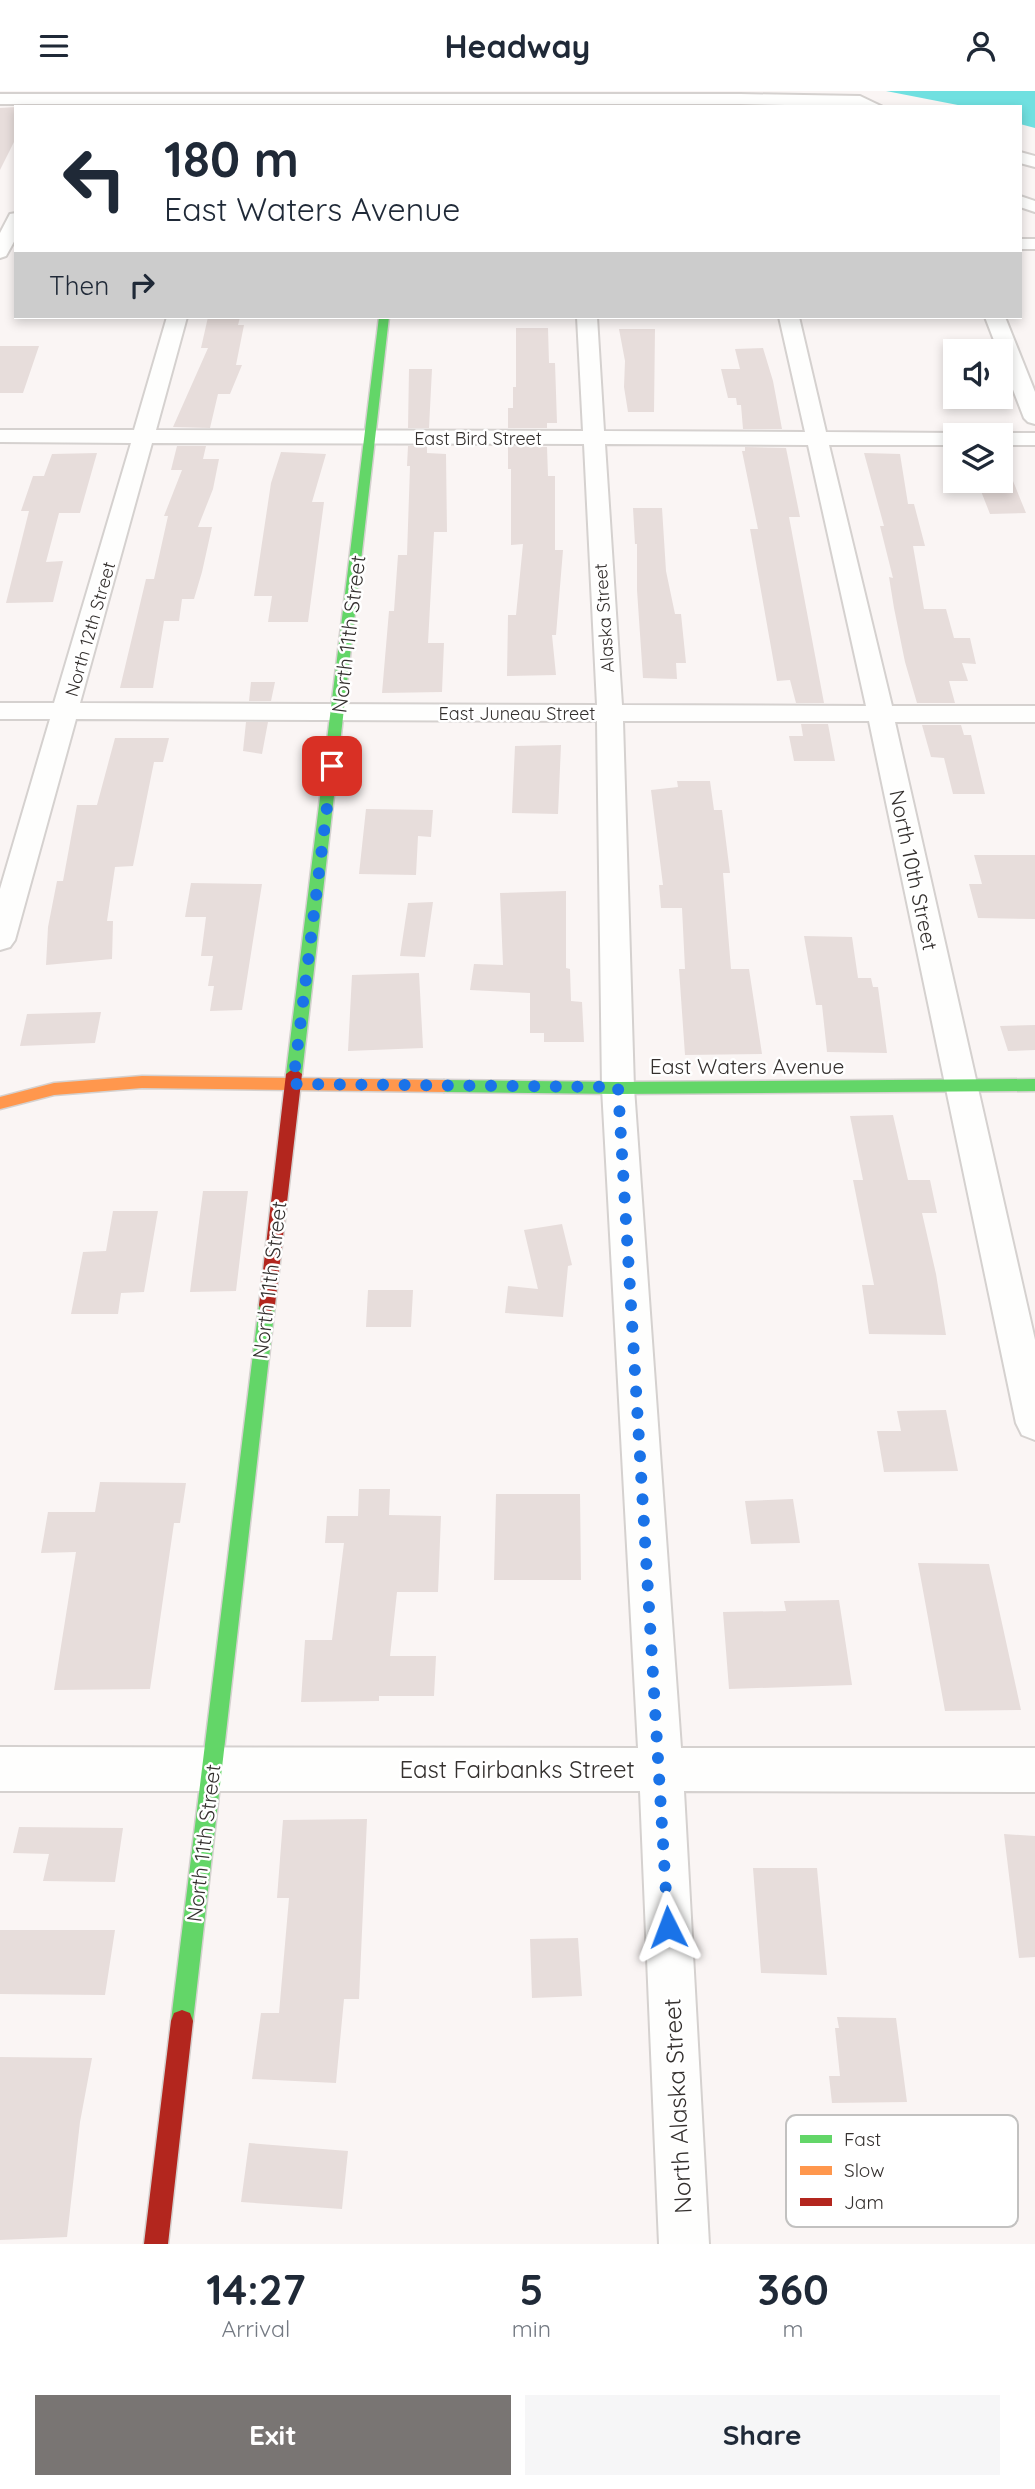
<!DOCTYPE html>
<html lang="en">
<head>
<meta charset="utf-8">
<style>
  body { margin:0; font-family:Quicksand,sans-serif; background:#f6f6f7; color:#1f2937; height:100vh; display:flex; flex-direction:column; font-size:26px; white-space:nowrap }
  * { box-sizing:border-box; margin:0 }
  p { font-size:23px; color:#747a83 }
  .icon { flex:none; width:38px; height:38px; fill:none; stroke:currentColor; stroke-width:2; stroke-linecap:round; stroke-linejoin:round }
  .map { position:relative; height:2153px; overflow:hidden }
  .details { display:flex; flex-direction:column; background:#fff; flex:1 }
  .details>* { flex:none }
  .top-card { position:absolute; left:14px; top:14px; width:1008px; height:214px; border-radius:0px; box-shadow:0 4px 10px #0003; background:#fff; color:#1f2937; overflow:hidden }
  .buttons { position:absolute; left:943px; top:248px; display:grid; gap:14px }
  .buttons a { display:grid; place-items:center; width:70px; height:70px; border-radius:0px; background:#fff; box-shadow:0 4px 10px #0003; font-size:35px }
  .pin { position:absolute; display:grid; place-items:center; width:60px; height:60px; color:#fff; margin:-30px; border-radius:14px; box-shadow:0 4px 10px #0006 }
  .me { position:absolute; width:77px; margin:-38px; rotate:357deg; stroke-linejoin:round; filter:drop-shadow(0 0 5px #0008) }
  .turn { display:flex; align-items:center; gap:24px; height:147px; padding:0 35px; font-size:32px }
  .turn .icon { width:91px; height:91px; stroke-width:2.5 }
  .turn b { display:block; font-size:49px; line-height:60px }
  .then { display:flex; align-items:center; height:66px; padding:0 35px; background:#0003; gap:14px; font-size:26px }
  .eta { display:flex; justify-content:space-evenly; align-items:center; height:119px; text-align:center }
  .eta b { font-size:42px; font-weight:700; line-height:49px }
  .cta { display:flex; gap:14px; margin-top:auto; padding:14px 35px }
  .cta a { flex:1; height:80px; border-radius:0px; background:#797573; color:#fff; font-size:28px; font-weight:700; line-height:80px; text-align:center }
  .cta a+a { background:#f6f6f7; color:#1f2937 }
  header { display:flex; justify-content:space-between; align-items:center; height:91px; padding:0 35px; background:#fff; font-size:32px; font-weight:700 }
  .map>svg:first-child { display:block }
  .water { fill:#70e0e0 }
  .building { fill:#e7dddb }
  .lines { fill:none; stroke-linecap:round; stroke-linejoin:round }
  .street-casing { stroke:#d5d1cf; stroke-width:4 }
  .fast-casing { stroke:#d5d1cf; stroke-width:3 }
  .slow-casing { stroke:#d5d1cf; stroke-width:3 }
  .jam-casing { stroke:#d5d1cf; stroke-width:3 }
  .street { fill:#fefefd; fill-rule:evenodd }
  .fast { fill:#63d668; fill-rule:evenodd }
  .slow { fill:#ff974d; fill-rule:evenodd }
  .jam { fill:#b3261e; fill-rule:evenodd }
  .route { stroke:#1a73e8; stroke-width:12; stroke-dasharray:0 21.6 }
  .labels { text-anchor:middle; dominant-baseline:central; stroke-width:5; stroke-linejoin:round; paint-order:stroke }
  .far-street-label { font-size:18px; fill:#34302e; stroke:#fff }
  .street-label { font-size:21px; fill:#34302e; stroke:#fff }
  .near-street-label { font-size:24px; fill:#34302e; stroke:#fff }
  .key { fill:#fff; stroke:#c2c1c0; stroke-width:2 }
  .key-label { font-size:19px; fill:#34302e }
</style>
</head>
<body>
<header><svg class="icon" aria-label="menu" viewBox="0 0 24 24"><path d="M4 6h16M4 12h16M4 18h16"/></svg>Headway<svg class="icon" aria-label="person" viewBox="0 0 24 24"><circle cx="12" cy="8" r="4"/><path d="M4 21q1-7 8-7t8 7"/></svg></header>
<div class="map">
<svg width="1035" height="2153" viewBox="0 0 1035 2153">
  <rect width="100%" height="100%" fill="#faf5f4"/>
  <path class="water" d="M886 0H1035V37L1020 33V16H968Z"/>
  <path class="building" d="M16 16V47L0 79V17Z
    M208 226H240L238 234H244L236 274H242L230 303H218L210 337 173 336 208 257H201Z
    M516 237H548L549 272H555L557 332H547V337H508V317H513V296H516Z
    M619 238H655L654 321H628L624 296 625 270Z
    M0 255H39L23 302H0Z
    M763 257 773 290 782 338H743L741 314H737L736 307H728L721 278H740L735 258Z
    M409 278H432L429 337H408Z
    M177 355H206L203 368H219L213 398 198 436H212L202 481 194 508H182L179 530H164L153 597H120L146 488H154L168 425H164L182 379H171Z
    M408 355H427V362L446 363 447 441H434L428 552H444L442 601 382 602 389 520H394L398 464H407L410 375H407Z
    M508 355 547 356 548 385H555V459H563L556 544H552L556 584 507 585 508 524H516L523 453 511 454V378H508Z
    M745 356 786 357 800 426H789L824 612H796L790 589 777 590 750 438H758L742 360H745Z
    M281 361 326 363 312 411H324L308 531H268L272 505H254L271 392Z
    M97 362 80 422H59L46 471 63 470 53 511 6 512 29 420H21L33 385H44L52 363Z
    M864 362 900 363 908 413H914L925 455H913L924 518H946L954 547H970L976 573 962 572 968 590H949L955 612H917L905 571 894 517 889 486 893 487 880 435H884Z
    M977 390H1013L1026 422 990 423Z
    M633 417H662L666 480 675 523H681L686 572H676L677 588 643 587 637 499V453H635Z
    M251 591H275L271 610H249Z
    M246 631H268L262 663 243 660Z
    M801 633H828L835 670H794L789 645H803Z
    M922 634H961L964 644H971L985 703H953L944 667 931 666Z
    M115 647H169L163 671H154L133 775 115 776 107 830H113L112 868 46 874 48 836 57 790H63L77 714H97Z
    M561 654 558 723 512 722 515 655Z
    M677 690H710L714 719H722L730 782H723L731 878H749L762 963 685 964 679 878H685L682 817H661L659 794H663L651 699 678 696Z
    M366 718 433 719 431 746 418 745 416 784 359 783Z
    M974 764H1035V828L978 827 969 793H982Z
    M191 792 262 793 242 919 210 920 214 895H208L213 865H201L206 826H185Z
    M566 800V877L570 878 571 910 582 911 584 951H544V942H530V902L470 899 474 873 503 874 500 802Z
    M433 811 425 866 400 865 408 812Z
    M804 845 852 846 858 887H871L873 896H878L887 962 827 961 822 914H816Z
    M419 882 423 957 348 960 352 884Z
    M101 921 95 952 20 955 27 923Z
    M1035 934V959L1008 960 1000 935Z
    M893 1024 908 1089H930L937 1122H922L936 1183 946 1244 869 1243 862 1194H874L853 1089H863L850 1025Z
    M203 1100H248L236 1200 190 1201Z
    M113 1120H158L144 1201 121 1202 118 1223H71L83 1161 106 1160Z
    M562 1133 572 1174 568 1175 563 1226 505 1222 508 1195 538 1198 524 1139Z
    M368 1199H413L411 1236H366Z
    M946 1319 958 1380 884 1381 877 1340H901L897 1320Z
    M100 1391 186 1392 180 1432H174L150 1598 54 1599 76 1461 41 1462 48 1421H95Z
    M359 1398H390L389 1424 441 1425 438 1501H397L390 1565H436L434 1605H379V1610L301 1611 305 1549H332L344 1452H325L327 1425H358Z
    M496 1403H580L581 1489H494Z
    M793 1408 800 1452 751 1453 745 1410Z
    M918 1472 989 1473 1021 1619 945 1620Z
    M839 1509 852 1594 729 1598 723 1521 786 1520 784 1510Z
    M367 1728 359 1908H344L336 1992 252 1988 261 1922H279L289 1807H277L283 1729Z
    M19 1736 123 1737 115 1791 43 1790 49 1763 13 1762Z
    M1004 1743 1035 1745V1866L1019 1867Z
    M753 1777H817L827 1884 761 1882Z
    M0 1839H115L105 1904 0 1903Z
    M578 1847 582 1905 532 1907 530 1848Z
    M837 1926 896 1927 907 2011 832 2012 829 1985H840L835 1937H839Z
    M0 1966 92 1967 80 2031 67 2146 0 2149Z
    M249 2052 348 2060 342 2118 241 2111Z"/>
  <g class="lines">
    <defs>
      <path id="street" d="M0 3H740L860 5 883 16 740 13H0Z
        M1020 61 1035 65V76L1020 72Z
        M1020 105 1035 110V121L1020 116Z
        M16 122V147L6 165 0 167V142L10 123Z
        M1020 148H1035V158H1020Z
        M167 226H187L156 339 583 340 577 226H597L604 340 805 341 779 226H799L826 341 956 342 964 345H956V354H829L892 615H1035V631H895L1035 1249V1349L1022 1344 1016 1332 869 630H623L634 997 681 1657H1035V1701L684 1700 709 2153H659L640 1700H0V1656L638 1657 602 997 597 630 76 628 15 849 10 856 0 859V798L50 628H0V612H54L131 352 0 351V339H134ZM152 352 584 353 597 614 80 612ZM605 353 808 354 866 615 622 614Z
        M985 226H1005L1035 301V333L1028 331 1024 327Z
        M1001 342H1035V354H1001V345H993Z"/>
      <path id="fast" d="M379 226H389L302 983 294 989 286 983Z
        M1035 988V1000L618 1003 444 1001 436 995 444 989 618 991Z
        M267 1207 273 1209 275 1214 193 1930 190 1938 182 1941 174 1938 171 1930 259 1214 261 1209Z"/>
      <path id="slow" d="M142 985 444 989 452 995 444 1001 142 997 54 1004 0 1018V1006L54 992Z"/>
      <path id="jam" d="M294 977 302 983 275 1214 273 1219 267 1221 261 1219 259 1214 286 983Z
        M182 1919 190 1922 193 1930 168 2153H144L171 1930 174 1922Z"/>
    </defs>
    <use href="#street" class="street-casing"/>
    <use href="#fast" class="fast-casing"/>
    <use href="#slow" class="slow-casing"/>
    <use href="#jam" class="jam-casing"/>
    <use href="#street" class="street"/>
    <use href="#fast" class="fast"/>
    <use href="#slow" class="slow"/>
    <use href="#jam" class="jam"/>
  </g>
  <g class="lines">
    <path class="route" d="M332 675 293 993 618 996 668 1836"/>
  </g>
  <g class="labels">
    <g class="far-street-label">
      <text x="478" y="347">East Bird Street</text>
      <text transform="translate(604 527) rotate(-94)">Alaska Street</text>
      <text transform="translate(90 538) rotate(-74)">North 12th Street</text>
      <text x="517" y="622">East Juneau Street</text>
    </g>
    <g class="street-label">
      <text transform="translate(348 543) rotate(-83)">North 11th Street</text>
      <text transform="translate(914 779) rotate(78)">North 10th Street</text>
      <text x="747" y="975">East Waters Avenue</text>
      <text transform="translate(269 1189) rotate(-83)">North 11th Street</text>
      <text transform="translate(203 1752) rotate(-83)">North 11th Street</text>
    </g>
    <g class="near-street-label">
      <text x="517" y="1678">East Fairbanks Street</text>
      <text transform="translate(677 2015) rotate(-93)">North Alaska Street</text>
    </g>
  </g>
  <rect x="786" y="2024" width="232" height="112" rx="10" class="key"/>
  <rect x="800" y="2044" width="32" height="8" fill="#63d668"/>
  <rect x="800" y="2075" width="32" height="9" fill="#ff974d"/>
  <rect x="800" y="2107" width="32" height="8" fill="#b3261e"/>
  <g class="key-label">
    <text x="844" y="2055">Fast</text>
    <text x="844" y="2086">Slow</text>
    <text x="844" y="2118">Jam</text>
  </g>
</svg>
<div class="buttons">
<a><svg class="icon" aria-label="sound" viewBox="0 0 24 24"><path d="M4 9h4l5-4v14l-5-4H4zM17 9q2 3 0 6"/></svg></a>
<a><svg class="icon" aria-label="layers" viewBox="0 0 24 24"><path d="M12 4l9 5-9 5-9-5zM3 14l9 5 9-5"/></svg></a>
</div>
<div class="pin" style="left:332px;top:675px;background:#d93025"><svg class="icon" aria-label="arrive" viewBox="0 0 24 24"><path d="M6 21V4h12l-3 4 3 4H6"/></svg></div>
<svg class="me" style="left:668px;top:1836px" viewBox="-20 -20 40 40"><path d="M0-17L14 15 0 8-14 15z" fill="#1a73e8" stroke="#fff" stroke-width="4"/></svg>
<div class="top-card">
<div class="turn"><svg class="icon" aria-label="left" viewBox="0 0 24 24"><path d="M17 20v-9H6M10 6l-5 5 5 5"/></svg><div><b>180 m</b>East Waters Avenue</div></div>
<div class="then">Then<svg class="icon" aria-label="right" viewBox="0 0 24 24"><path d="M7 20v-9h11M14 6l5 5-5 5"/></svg></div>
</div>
</div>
<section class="details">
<div class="eta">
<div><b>14:27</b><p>Arrival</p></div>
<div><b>5</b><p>min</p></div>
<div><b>360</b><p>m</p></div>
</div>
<div class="cta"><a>Exit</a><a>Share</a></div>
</section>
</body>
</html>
